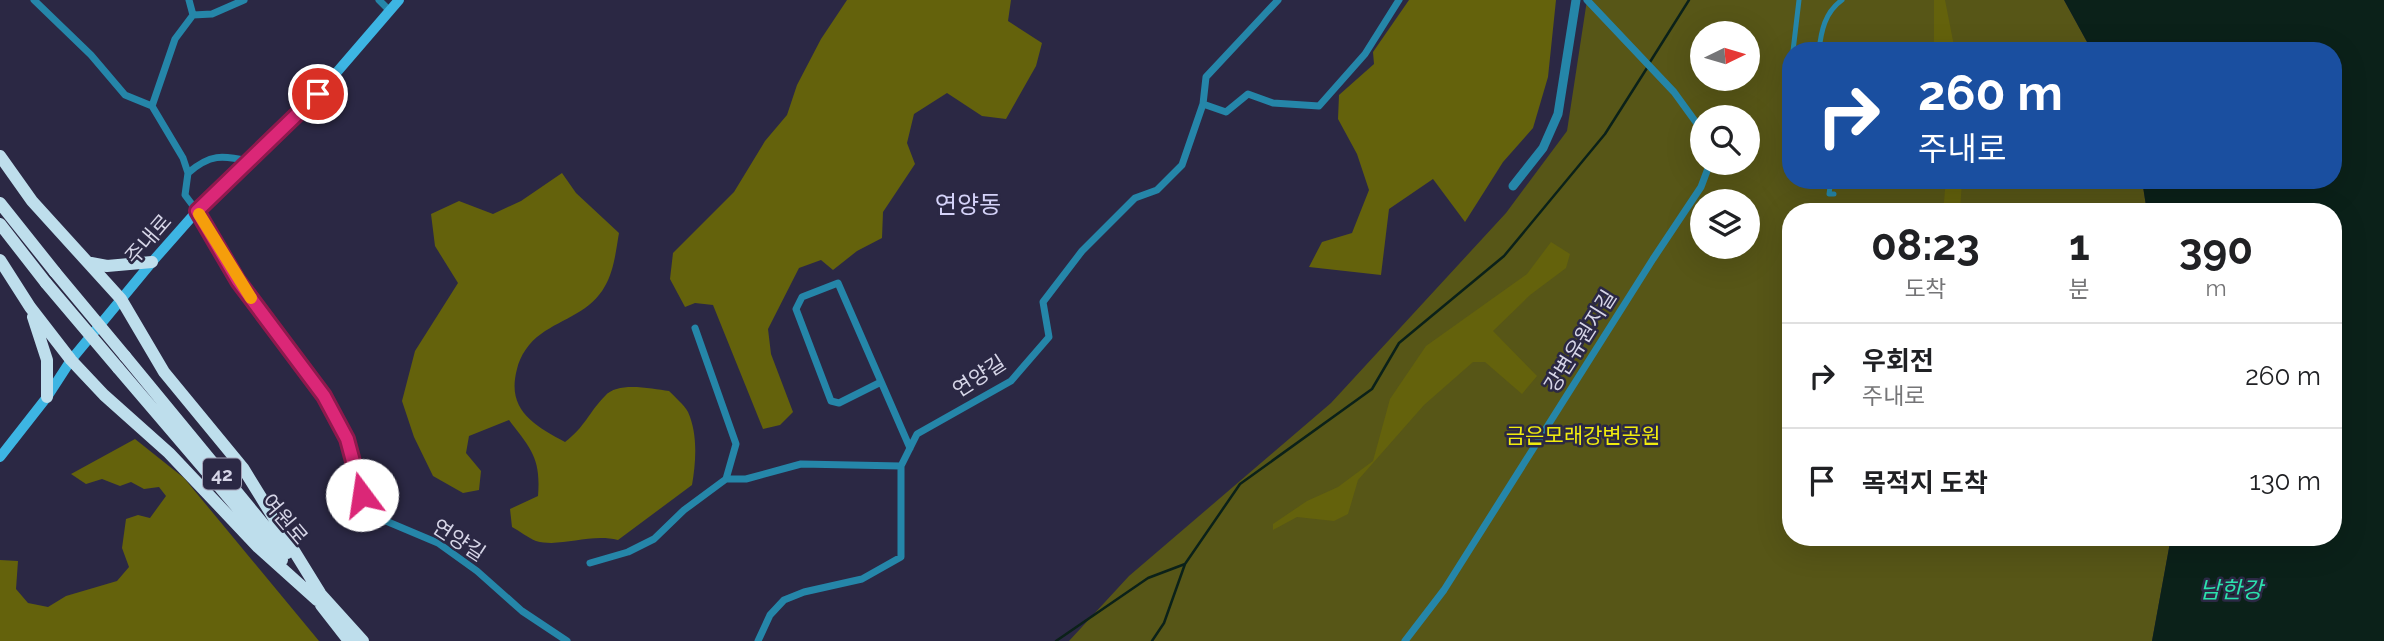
<!DOCTYPE html>
<html lang="ko">
<head>
<meta charset="utf-8">
<style>
  body { margin:0; font-family:Raleway,"Noto Sans KR",sans-serif; background:#f2f2f2; color:#202124; height:100vh; display:flex; flex-direction:column; font-size:26px; white-space:nowrap }
  * { box-sizing:border-box; margin:0 }
  p { font-size:23px; color:#757577 }
  .icon { flex:none; width:38px; height:38px; fill:none; stroke:currentColor; stroke-width:2; stroke-linecap:round; stroke-linejoin:round }
  .map { position:relative; flex:1; overflow:hidden }
  .details { position:absolute; left:1782px; top:203px; width:560px; height:343px; display:flex; flex-direction:column; background:#fff; border-radius:28px; box-shadow:0 7px 28px #0002 }
  .details>* { flex:none }
  .guide { position:absolute; left:1782px; top:42px; width:560px; height:147px; border-radius:28px; box-shadow:0 7px 28px #0002; background:#1a4fa0; color:#fff; overflow:hidden }
  .needle { width:46px; rotate:85deg }
  .tools { position:absolute; left:1690px; top:21px; display:grid; gap:14px }
  .tools a { display:grid; place-items:center; width:70px; height:70px; border-radius:50%; background:#fff; box-shadow:0 7px 28px #0002; font-size:35px }
  .pin { position:absolute; display:grid; place-items:center; width:60px; height:60px; color:#fff; margin:-30px; border:4px solid #fff; border-radius:50%; box-shadow:0 2px 7px #0007 }
  .me { position:absolute; width:77px; margin:-38px; rotate:346deg; stroke-linejoin:round; filter:drop-shadow(0 0 5px #0008) }
  .turn { display:flex; align-items:center; gap:24px; height:147px; padding:0 21px; font-size:32px }
  .turn .icon { width:91px; height:91px; stroke-width:2.5 }
  .turn b { display:block; font-size:49px; line-height:60px }
  .eta { display:flex; justify-content:space-evenly; align-items:center; height:119px; text-align:center }
  .eta b { font-size:42px; font-weight:700; line-height:49px }
  ul { padding:0; list-style:none }
  li { display:flex; align-items:center; gap:21px; height:105px; padding:0 21px; border-top:2px solid #e0e0e0 }
  li div { flex:1 }
  li b { display:block; font-size:26px }
  li em { font-style:normal }
  .map>svg:first-child { display:block }
  .green { fill:#575617; fill-rule:evenodd }
  .forest { fill:#64620c }
  .water { fill:#0b2119 }
  .lines { fill:none; stroke-linecap:round; stroke-linejoin:round }
  .stream { stroke:#0b2119; stroke-width:2.5 }
  .pedestrian { stroke:#2586a9; stroke-width:5 }
  .minor { stroke:#2586a9; stroke-width:7 }
  .tertiary { stroke:#2586a9; stroke-width:9 }
  .secondary { stroke:#3db5e3; stroke-width:10 }
  .trunk { stroke:#bedeec; stroke-width:12 }
  .trunk-bridge { stroke:#bedeec; stroke-width:12 }
  .route-casing { stroke:#8e194d; stroke-width:18 }
  .route { stroke:#db2777; stroke-width:12 }
  .slow { stroke:#f59e0b; stroke-width:12 }
  .labels { text-anchor:middle; dominant-baseline:central; stroke-width:5; stroke-linejoin:round; paint-order:stroke }
  .shield { fill:#2b2844; stroke:#a3a1b6; stroke-width:2 }
  .shield-label { font-size:19px; font-weight:bold; fill:#d6d5e7 }
  .street-label { font-size:21px; fill:#d6d5e7; stroke:#2b2844 }
  .park-label { font-size:21px; fill:#f0eb0e; stroke:#2b2844 }
  .water-label { font-size:23px; font-style:italic; fill:#2ce1ad; stroke:#2b2844 }
  .quarter-label { font-size:24px; fill:#d4d2f8; stroke:#2b2844 }
</style>
</head>
<body>
<div class="map">
<svg width="2384" height="641" viewBox="0 0 2384 641">
  <rect width="100%" height="100%" fill="#2b2844"/>
  <path class="green" d="M1587 0H2064L2092 51H1790V180H2142L2147 212H1790V537H2171L2152 641H1069L1129 576 1331 403 1506 213 1567 131ZM1703 33H1748V79H1703ZM1703 117H1748V163H1703ZM1703 201H1748V247H1703Z"/>
  <path class="forest" d="M847 0H1011L1008 21 1042 43 1036 66 1006 119 982 116 947 93 914 114 907 143 915 164 883 212 882 238 857 251 833 270 821 260 799 268 768 329 771 354 793 412 780 425 763 429 713 305 695 303 685 307 670 279 673 253 734 192 765 141 787 115 797 85 821 39Z
    M1409 0H1556L1548 77 1533 128 1503 162 1465 222 1433 179 1389 209 1381 275 1309 267 1322 242 1352 233 1369 190 1357 154 1338 119 1339 95 1374 64 1373 52Z
    M1934 0H1945L1955 51H1934Z
    M562 173 576 193 619 233C616 250 614 271 605 286 591 312 563 318 541 334 529 342 520 356 517 369 506 410 534 425 565 442 585 427 589 412 605 396 618 381 651 389 669 391 675 397 684 405 688 412 698 434 696 462 692 485L618 540C589 533 561 548 536 541 528 538 520 531 512 527L510 509 538 496C541 458 531 449 509 420L469 436 466 453 481 471 479 490 463 493 433 476 414 437 402 401 415 351 458 283 435 246 431 214 459 201 493 214 521 201Z
    M1946 180H1962L1960 212H1943Z
    M1551 242 1570 254 1566 268 1530 295 1493 331 1537 376 1522 394 1485 362H1473L1424 405 1358 480 1348 514 1334 521 1297 517 1273 530V524L1307 501 1338 487 1373 461 1390 399 1426 346 1527 274Z
    M135 439 184 478 319 641H0V560L18 561 16 589 28 603 48 607 66 596 117 581 129 567 122 548 126 519 138 515 150 518 166 496 159 487 144 489 131 482 120 486 102 479 86 484 71 474Z"/>
  <path class="water" d="M2064 0H2384V641H2152L2171 537H2333V212H2147L2142 180H2333V51H2092Z"/>
  <g class="lines">
    <path class="stream" d="M1650 62 1689 0
      M1056 641 1148 578 1185 564
      M1152 641 1164 623 1185 564 1240 484 1372 389 1399 343 1504 256 1605 134 1647 68"/>
    <path class="pedestrian" d="M1793 51 1799 0
      M1819 51C1821 31 1825 12 1842 0
      M1790 71 1786 103H1790
      M1831 180 1829 194H1834"/>
    <path class="minor" d="M34 0 91 55 125 95 152 106 183 158 188 173 185 195 197 211 238 281 324 396 347 439 362 495 374 516 438 543 477 571 522 611 567 641
      M189 0 193 15
      M379 0 390 11
      M1587 0 1674 92 1703 132
      M193 15 212 14 244 0
      M1203 104 1226 112 1248 94 1273 103 1319 106 1365 54 1399 0
      M152 106 175 39 193 15
      M188 173C210 154 222 155 249 161
      M695 328 736 444 726 479
      M881 382 839 403 831 401 796 309 802 297 838 283 910 448
      M590 563 628 552 654 539 684 510 726 479H746L801 464 901 466
      M758 641 770 615 784 600 804 592 862 579 901 557V466L917 434 1011 381 1049 337 1043 302 1082 251 1135 198 1157 190 1182 165 1203 104 1206 77 1278 0
      M1405 641 1444 590 1653 259 1701 187 1710 163"/>
    <path class="tertiary" d="M1513 186 1543 148 1558 114 1576 0"/>
    <path class="secondary" d="M0 457 47 397 71 360 152 262 197 211 318 94 399 0"/>
    <path class="trunk" d="M0 156 32 201 121 299 164 372 243 468 320 593
      M0 203 55 272
      M0 224 46 283
      M0 260 30 307 71 360 104 395 169 453 258 547 317 600
      M91 263 107 266 152 262
      M33 317 47 360V397
      M125 356 287 553
      M118 368 282 560
      M316 589 363 641
      M321 605 349 641"/>
    <path class="trunk-bridge" d="M55 272 125 356
      M46 283 118 368"/>
  </g>
  <g class="lines">
    <defs>
      <path id="route" d="M318 94 197 211 238 281 324 396 347 439 362 495"/>
    </defs>
    <use href="#route" class="route-casing"/>
    <use href="#route" class="route"/>
    <path class="slow" d="M199 214 251 298"/>
  </g>
  <g class="labels">
    <rect class="shield" x="203" y="458.5" width="38" height="31" rx="5"/>
    <g class="shield-label">
      <text x="222" y="474">42</text>
    </g>
    <g class="street-label">
      <text transform="translate(148 239) rotate(-49)">주내로</text>
      <text transform="translate(1580 341) rotate(-58)">강변유원지길</text>
      <text transform="translate(979 376) rotate(-33)">연양길</text>
      <text transform="translate(285 519) rotate(50)">여원로</text>
      <text transform="translate(459 540) rotate(33)">연양길</text>
    </g>
    <g class="park-label">
      <text x="1583" y="435">금은모래강변공원</text>
    </g>
    <g class="water-label">
      <text x="2231" y="589">남한강</text>
    </g>
    <g class="quarter-label">
      <text x="968" y="204">연양동</text>
    </g>
  </g>
</svg>
<div class="tools">
<a><svg class="needle" viewBox="-14 -14 28 28"><path d="M0-13l5 13h-10z" fill="#e53935"/><path d="M0 13l5-13h-10z" fill="#757577"/></svg></a>
<a><svg class="icon" aria-label="search" viewBox="0 0 24 24"><circle cx="10" cy="10" r="6"/><path d="M15 15l6 6"/></svg></a>
<a><svg class="icon" aria-label="layers" viewBox="0 0 24 24"><path d="M12 4l9 5-9 5-9-5zM3 14l9 5 9-5"/></svg></a>
</div>
<div class="pin" style="left:318px;top:94px;background:#d93025"><svg class="icon" aria-label="arrive" viewBox="0 0 24 24"><path d="M6 21V4h12l-3 4 3 4H6"/></svg></div>
<svg class="me" style="left:362px;top:495px" viewBox="-20 -20 40 40"><circle r="19" fill="#fff"/><path d="M0-13L10 11 0 6-10 11z" fill="#db2777"/></svg>
<div class="guide">
<div class="turn"><svg class="icon" aria-label="right" viewBox="0 0 24 24"><path d="M7 20v-9h11M14 6l5 5-5 5"/></svg><div><b>260 m</b>주내로</div></div>
</div>
<section class="details">
<div class="eta">
<div><b>08:23</b><p>도착</p></div>
<div><b>1</b><p>분</p></div>
<div><b>390</b><p>m</p></div>
</div>
<ul>
<li><svg class="icon" aria-label="right" viewBox="0 0 24 24"><path d="M7 20v-9h11M14 6l5 5-5 5"/></svg><div><b>우회전</b><p>주내로</p></div><em>260 m</em></li>
<li><svg class="icon" aria-label="arrive" viewBox="0 0 24 24"><path d="M6 21V4h12l-3 4 3 4H6"/></svg><div><b>목적지 도착</b></div><em>130 m</em></li>
</ul>
</section>
</div>
</body>
</html>
